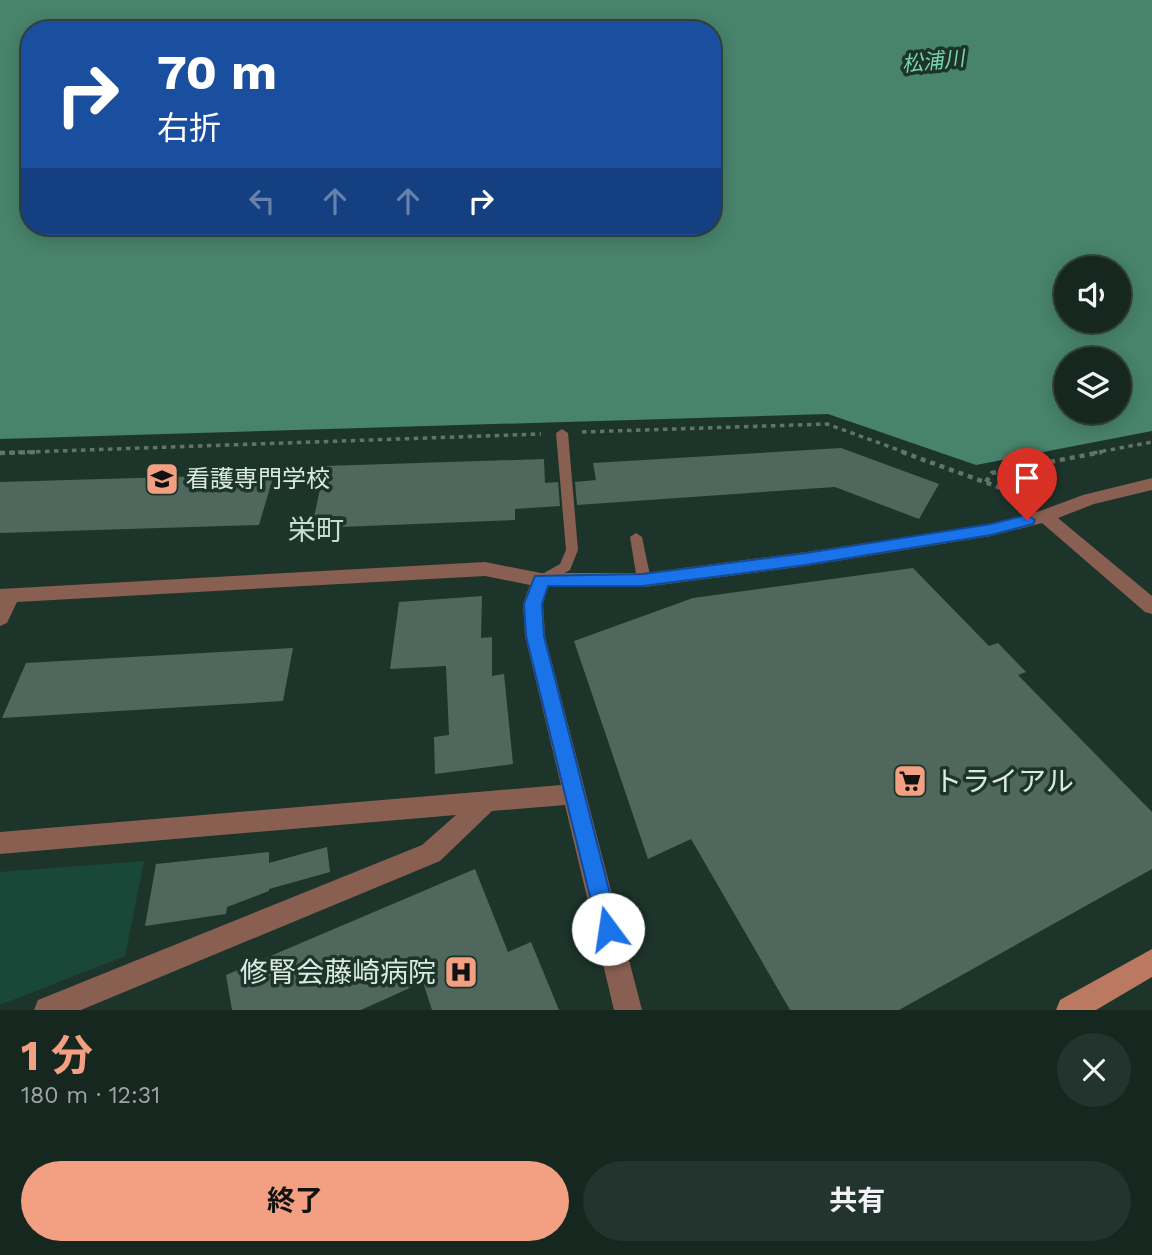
<!DOCTYPE html>
<html lang="ja">
<head>
<meta charset="utf-8">
<style>
  body { margin:0; font-family:"Work Sans","Noto Sans JP",sans-serif; background:#23332d; color:#f1f3f6; height:100vh; display:flex; flex-direction:column; font-size:26px; white-space:nowrap }
  * { box-sizing:border-box; margin:0 }
  p { font-size:23px; color:#9ea5a5 }
  .icon { flex:none; width:38px; height:38px; fill:none; stroke:currentColor; stroke-width:2; stroke-linecap:round; stroke-linejoin:round }
  .map { position:relative; height:1010px; overflow:hidden }
  .panel { display:flex; flex-direction:column; background:#162720; flex:1 }
  .panel>* { flex:none }
  .top-card { position:absolute; left:21px; top:21px; width:700px; height:214px; border-radius:28px; box-shadow:0 4px 18px #0003,0 0 0 2px #35443e; background:#1a4fa0; color:#fff; overflow:hidden }
  .fabs { position:absolute; left:1054px; top:256px; display:grid; gap:14px }
  .fabs a { display:grid; place-items:center; width:77px; height:77px; border-radius:50%; background:#162720; box-shadow:0 4px 18px #0003,0 0 0 2px #35443e; font-size:35px }
  .pin { position:absolute; display:grid; place-items:center; width:60px; height:60px; color:#fff; margin:-72px -30px; border-radius:50% 50% 50% 0; rotate:-45deg; box-shadow:0 0 7px #0007 }
  .pin .icon { rotate:45deg }
  .me { position:absolute; width:77px; margin:-38px; rotate:346deg; stroke-linejoin:round; filter:drop-shadow(0 0 5px #0008) }
  .turn { display:flex; align-items:center; gap:24px; height:147px; padding:0 21px; font-size:32px }
  .turn .icon { width:91px; height:91px; stroke-width:2.5 }
  .turn b { display:block; font-size:49px; line-height:60px }
  .lanes { display:flex; align-items:center; height:66px; padding:0 21px; background:#0003; justify-content:center; gap:35px; direction:ltr }
  .lanes .off { opacity:.35 }
  .round { display:grid; place-items:center; flex:none; width:74px; height:74px; border-radius:37px; background:#23332d }
  .headline { display:flex; align-items:center; justify-content:space-between; height:119px; padding:0 21px }
  h1 { font-size:42px; font-weight:700; line-height:52px; color:#f2a081 }
  .action { display:flex; gap:14px; margin-top:auto; padding:14px 21px }
  .action a { flex:1; height:80px; border-radius:42px; background:#f2a081; color:#111; font-size:28px; font-weight:700; line-height:80px; text-align:center }
  .action a+a { background:#23332d; color:#f1f3f6 }
  .map>svg:first-child { display:block }
  .green { fill:#1a4838 }
  .water { fill:#48836c; fill-rule:evenodd }
  .building { fill:#4f675d }
  .lines { fill:none; stroke-linecap:round; stroke-linejoin:round }
  .path-far1 { stroke:#60746c; stroke-width:3.5; stroke-dasharray:4.5 4.5; stroke-linecap:butt }
  .path { stroke:#60746c; stroke-width:4.5; stroke-dasharray:5 5; stroke-linecap:butt }
  .service { fill:#885f50; fill-rule:evenodd }
  .minor { fill:#885f50; fill-rule:evenodd }
  .secondary { fill:#ba7960; fill-rule:evenodd }
  .route { fill:#1a73e8; stroke:#114b97; stroke-width:2 }
  .labels { text-anchor:middle; dominant-baseline:central; stroke-width:7; stroke-linejoin:round; paint-order:stroke }
  .far-water-label { font-size:21px; font-style:italic; fill:#79d4b0; stroke:#1d342b }
  .poi-label { font-size:24px; fill:#dbe9e3; stroke:#1d342b; text-anchor:start }
  .quarter-label { font-size:28px; fill:#c4e0d4; stroke:#1d342b }
  .near-poi-label { font-size:28px; fill:#dbe9e3; stroke:#1d342b; text-anchor:start }
</style>
</head>
<body>
<div class="map">
<svg width="1152" height="1010" viewBox="0 0 1152 1010">
  <rect width="100%" height="100%" fill="#1d342b"/>
  <path class="green" d="M144 861 125 956 0 1005V872Z"/>
  <path class="water" d="M0 0H1152V431L976 465 828 414 0 439ZM30 30H712V226H30ZM1066 268H1118V320H1066ZM1066 359H1118V411H1066Z"/>
  <path class="building" d="M841 448 939 484 919 519 835 487 577 505 575 482 596 480 593 463Z
    M544 459 545 483 558 482 560 506 515 509V520L340 527 342 516 314 517 325 466Z
    M274 474 259 525 0 533V482Z
    M913 568 989 646 998 643 1026 672 1018 675 1152 812V869L899 1010H790L691 839 648 859 574 641 693 598Z
    M482 596 481 638 492 637V676L504 674 513 764 435 774 434 737 449 735 446 666 390 669 399 602Z
    M293 648 283 701 2 718 26 663Z
    M327 847 330 872 269 889V891L227 907 226 914 145 926 156 864 269 852V863Z
    M475 869 508 952 531 942 559 1010H432L423 982 361 1010H232L226 975Z"/>
  <g class="lines">
    <path class="path-far1" d="M582 432 827 424 907 453
      M0 453 541 434
      M1093 453 1152 442"/>
    <path class="path" d="M902 452 1012 492 1023 500
      M0 453 40 452
      M986 482 992 473 1102 452"/>
    <path class="service" d="M562 429 568 433 578 550 570 570 542 585 537 583 535 580 537 577 560 564 566 550 556 433Z
      M636 533 642 537 651 580 649 583H639L637 580 630 537Z"/>
    <path class="minor" d="M1152 478V490L1094 504 1058 518 1152 596V614L1145 612 1042 523 991 536 806 566 644 587H548L543 604 545 636 642 1010H614L565 805 492 811 440 861 81 1010H34L38 1000 422 845 456 815 0 854V832L561 785 525 636 523 604 530 585 485 576 17 602 7 623 0 626V589L485 562 541 573H644L806 552 991 524 1040 511 1083 495Z"/>
    <path class="secondary" d="M1152 949V977L1096 1010H1056L1060 1000Z"/>
  </g>
  <path class="route" d="M1027 515 1035 520 1033 524 991 535 806 565 643 586H548L542 604 544 636 619 929 616 937 608 941 600 937 526 636 524 604 535 576 643 574 806 553 991 524Z"/>
  <defs>
    <symbol id="university-square" viewBox="-11 -11 22 22"><rect x="-9" y="-9" width="18" height="18" rx="4" fill="#f2a081" stroke="#1d342b"/><path d="M0-5L7-2L0 1L-7-2ZM-4 1L0 2.5L4 1V4Q0 6-4 4Z" fill="#111"/></symbol>
    <symbol id="supermarket-square" viewBox="-11 -11 22 22"><rect x="-9" y="-9" width="18" height="18" rx="4" fill="#f2a081" stroke="#1d342b"/><path d="M-6-5.5h2.5l.6 2H6L4.5 2H-2.5L-4.4-4H-6ZM-1.5 3.2a1.3 1.3 0 1 0 .1 0ZM3 3.2a1.3 1.3 0 1 0 .1 0Z" fill="#111"/></symbol>
    <symbol id="hospital-square" viewBox="-11 -11 22 22"><rect x="-9" y="-9" width="18" height="18" rx="4" fill="#f2a081" stroke="#1d342b"/><path d="M-5-5h3v3.5h4V-5h3V5h-3V1.5h-4V5h-3Z" fill="#111"/></symbol>
  </defs>
  <g fill-rule="evenodd">
    <use href="#university-square" x="143" y="460" width="38" height="38"/>
    <use href="#supermarket-square" x="891" y="762" width="38" height="38"/>
    <use href="#hospital-square" x="442" y="953" width="38" height="38"/>
  </g>
  <g class="labels">
    <g class="far-water-label">
      <text transform="translate(933 61) rotate(-6)">松浦川</text>
    </g>
    <g class="poi-label">
      <text x="186" y="479">看護専門学校</text>
    </g>
    <g class="quarter-label">
      <text x="316" y="530">栄町</text>
    </g>
    <g class="near-poi-label">
      <text x="934" y="781">トライアル</text>
      <text x="436" y="972" text-anchor="end">修腎会藤崎病院</text>
    </g>
  </g>
</svg>
<div class="fabs">
<a><svg class="icon" aria-label="sound" viewBox="0 0 24 24"><path d="M4 9h4l5-4v14l-5-4H4zM17 9q2 3 0 6"/></svg></a>
<a><svg class="icon" aria-label="layers" viewBox="0 0 24 24"><path d="M12 4l9 5-9 5-9-5zM3 14l9 5 9-5"/></svg></a>
</div>
<div class="pin" style="left:1027px;top:520px;background:#d93025"><svg class="icon" aria-label="arrive" viewBox="0 0 24 24"><path d="M6 21V4h12l-3 4 3 4H6"/></svg></div>
<svg class="me" style="left:608px;top:929px" viewBox="-20 -20 40 40"><circle r="19" fill="#fff"/><path d="M0-13L10 11 0 6-10 11z" fill="#1a73e8"/></svg>
<div class="top-card">
<div class="turn"><svg class="icon" aria-label="right" viewBox="0 0 24 24"><path d="M7 20v-9h11M14 6l5 5-5 5"/></svg><div><b>70 m</b>右折</div></div>
<div class="lanes"><svg class="icon off" aria-label="left" viewBox="0 0 24 24"><path d="M17 20v-9H6M10 6l-5 5 5 5"/></svg><svg class="icon off" aria-label="ahead" viewBox="0 0 24 24"><path d="M12 20V5M6 11l6-6 6 6"/></svg><svg class="icon off" aria-label="ahead" viewBox="0 0 24 24"><path d="M12 20V5M6 11l6-6 6 6"/></svg><svg class="icon" aria-label="right" viewBox="0 0 24 24"><path d="M7 20v-9h11M14 6l5 5-5 5"/></svg></div>
</div>
</div>
<section class="panel">
<div class="headline"><div><h1>1 分</h1><p>180 m · 12:31</p></div><a class="round"><svg class="icon" aria-label="close" viewBox="0 0 24 24"><path d="M6 6l12 12M18 6L6 18"/></svg></a></div>
<div class="action"><a>終了</a><a>共有</a></div>
</section>
</body>
</html>
